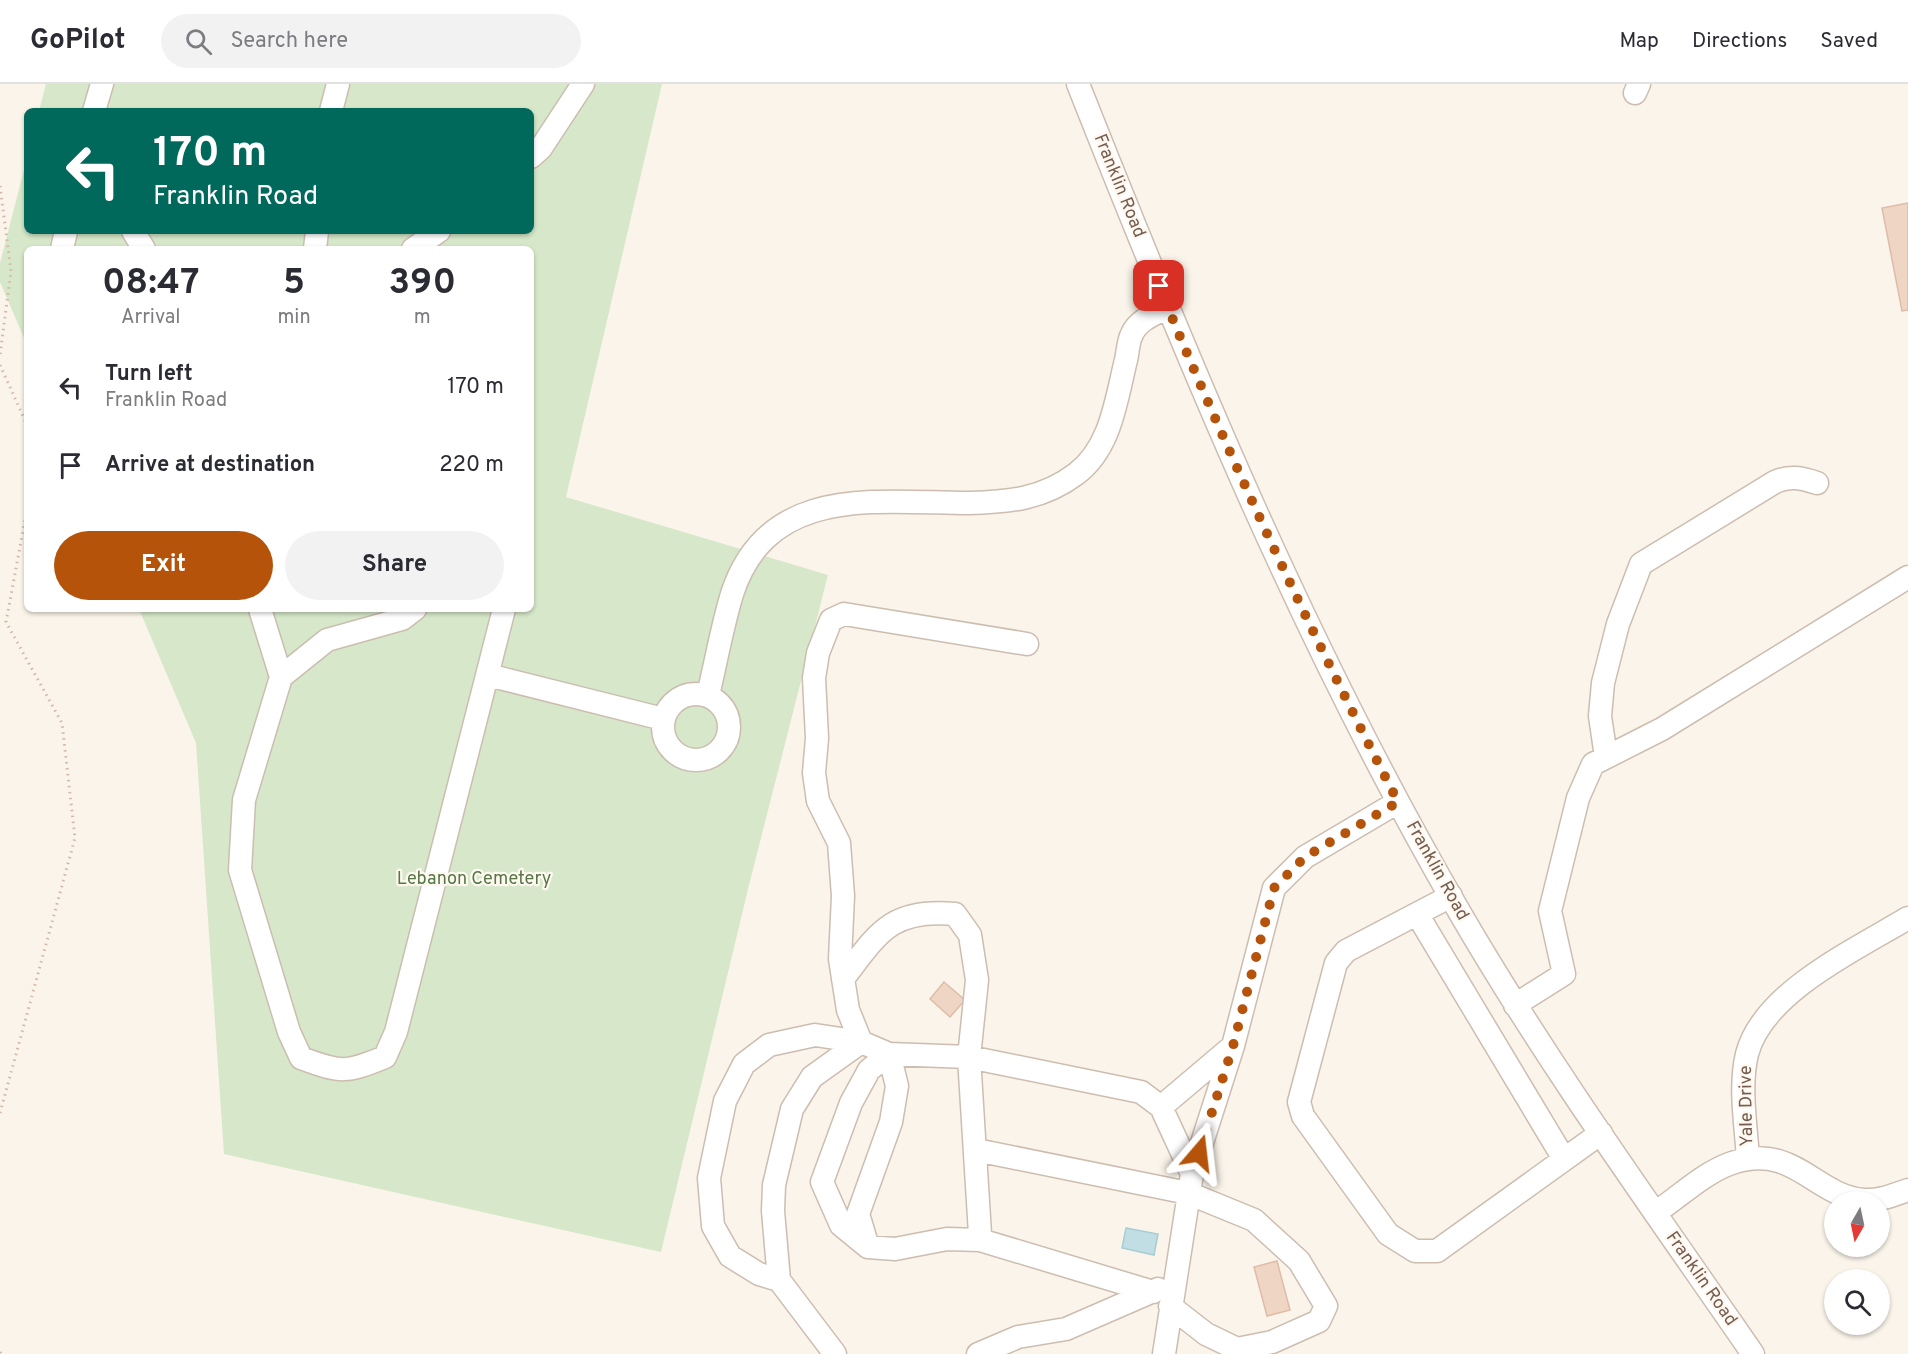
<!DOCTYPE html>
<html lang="en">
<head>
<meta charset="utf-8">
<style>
  body { margin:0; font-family:Overpass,sans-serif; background:#f2f2f3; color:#2b2b33; height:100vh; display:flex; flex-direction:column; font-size:22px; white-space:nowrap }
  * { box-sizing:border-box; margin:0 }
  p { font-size:20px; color:#7c7c81 }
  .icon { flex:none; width:33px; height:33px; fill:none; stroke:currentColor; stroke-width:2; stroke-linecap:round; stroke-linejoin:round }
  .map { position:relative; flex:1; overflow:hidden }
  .details { position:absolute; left:24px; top:162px; width:510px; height:366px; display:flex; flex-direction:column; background:#fff; border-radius:9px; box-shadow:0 2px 4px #0004 }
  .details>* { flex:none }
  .guide { position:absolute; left:24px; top:24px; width:510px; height:126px; border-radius:9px; box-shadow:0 2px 4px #0004; background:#00695c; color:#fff; overflow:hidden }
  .needle { width:39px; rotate:189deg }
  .tools { position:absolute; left:1824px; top:1107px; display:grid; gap:12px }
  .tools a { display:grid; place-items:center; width:66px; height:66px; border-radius:50%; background:#fff; box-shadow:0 2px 4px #0004; font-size:30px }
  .pin { position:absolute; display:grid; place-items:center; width:51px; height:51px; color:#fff; margin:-26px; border-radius:12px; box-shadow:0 3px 9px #0006 }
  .me { position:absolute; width:66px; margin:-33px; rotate:17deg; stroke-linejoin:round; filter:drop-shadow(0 0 4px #0008) }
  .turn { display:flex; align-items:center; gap:21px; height:126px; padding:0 30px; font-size:27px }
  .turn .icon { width:78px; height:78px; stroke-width:2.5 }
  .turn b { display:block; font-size:42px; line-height:51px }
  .eta { display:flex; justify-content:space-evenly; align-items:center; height:102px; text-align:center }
  .eta b { font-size:36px; font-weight:700; line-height:42px }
  .button { display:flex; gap:12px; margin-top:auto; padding:12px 30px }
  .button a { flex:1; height:69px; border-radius:36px; background:#b45309; color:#fff; font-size:24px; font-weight:700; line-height:69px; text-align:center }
  .button a+a { background:#f2f2f3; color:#2b2b33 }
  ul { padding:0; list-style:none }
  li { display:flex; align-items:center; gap:18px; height:78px; padding:0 30px }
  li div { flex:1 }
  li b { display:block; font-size:22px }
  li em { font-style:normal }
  header { display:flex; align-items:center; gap:36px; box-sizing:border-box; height:84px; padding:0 30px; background:#fff; border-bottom:2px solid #e1e1e2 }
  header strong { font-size:28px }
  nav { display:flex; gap:33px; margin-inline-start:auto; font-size:21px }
  .search { width:420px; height:54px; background:#f2f2f3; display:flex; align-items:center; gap:15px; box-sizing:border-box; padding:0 21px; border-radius:33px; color:#7c7c81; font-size:22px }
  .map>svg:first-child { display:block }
  .green { fill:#d6e8c9 }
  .water { fill:#c0dee3; stroke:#a7cdd4; stroke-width:1.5 }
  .building { fill:#eed5c4; stroke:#dfbca5; stroke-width:1.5 }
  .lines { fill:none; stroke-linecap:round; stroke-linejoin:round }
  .minor-casing { stroke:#ccbdb0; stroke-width:25 }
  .path { stroke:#d3b8a7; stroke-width:3; stroke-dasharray:1.5 4.5; stroke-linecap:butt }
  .minor { stroke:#fff; stroke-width:22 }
  .route { stroke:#b45309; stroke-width:10; stroke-dasharray:0 18 }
  .labels { text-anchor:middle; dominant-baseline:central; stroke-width:4.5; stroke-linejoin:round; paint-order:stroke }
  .street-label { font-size:18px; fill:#745c4f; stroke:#fef8f0 }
  .park-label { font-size:18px; fill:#567848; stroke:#fef8f0 }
</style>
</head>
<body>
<header>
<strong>GoPilot</strong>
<div class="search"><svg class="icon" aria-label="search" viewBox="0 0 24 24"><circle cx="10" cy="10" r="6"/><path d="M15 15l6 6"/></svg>Search here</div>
<nav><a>Map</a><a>Directions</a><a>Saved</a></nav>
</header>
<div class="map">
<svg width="1908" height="1270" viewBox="0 0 1908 1270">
  <rect width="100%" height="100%" fill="#fbf4ea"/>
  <path class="green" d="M46 0H662L566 413 828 491 749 801 661 1168 224 1070 196 659 139 525H531V165H27V261L0 198V179L27 74V147H531V27H39Z"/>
  <path class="water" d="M1126 1144 1158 1150 1154 1171 1122 1164Z"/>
  <path class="building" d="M1908 119V226L1902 227 1882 124Z
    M944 898 965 916 950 933 930 915Z
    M1277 1177 1290 1226 1267 1232 1254 1183Z"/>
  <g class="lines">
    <defs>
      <path id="minor" d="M1078 0C1190 283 1307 566 1460 829 1549 982 1653 1125 1753 1270
        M1635 9 1639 0
        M94 27 102 0
        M331 27 338 0
        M531 73 541 64 583 0
        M133 147 144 165
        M62 165 66 147
        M315 165 317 147
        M413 165 439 147
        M260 525 281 593
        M415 525 402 535 327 556 281 593 244 716 240 786 289 948 301 974C341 989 346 989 385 973L396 948 504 525
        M488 591 663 635
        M663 643a33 33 0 1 1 66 0a33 33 0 1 1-66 0Z
        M708 611C716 578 722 543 732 510 768 399 878 419 969 419 1009 418 1043 415 1076 390 1111 364 1116 316 1126 276 1128 268 1128 257 1132 250 1138 236 1155 230 1168 223
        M1606 673 1600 632 1603 599 1618 540 1641 480 1775 398C1790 391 1802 394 1817 399
        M1451 812 1346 867 1336 879 1299 1018 1303 1032 1388 1150 1415 1167H1437L1601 1049
        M1417 830 1564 1075
        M843 895C878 849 891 824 955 830L970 851 977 896 969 973 980 1150
        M1515 921 1564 890 1550 827 1578 714 1593 680 1662 645 1908 493
        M1161 1023 1233 962
        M976 1066 1188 1109 1254 1136 1299 1177 1326 1222 1319 1237 1272 1258 1237 1265 1206 1250 1170 1222
        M1748 1075C1746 1041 1739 1003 1747 970 1763 908 1857 865 1908 834
        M1655 1129C1679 1113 1705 1088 1732 1079 1794 1058 1814 1112 1864 1116 1880 1117 1893 1111 1908 1106
        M868 1163 858 1130 891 1038 897 1002 889 970 861 958 848 926 840 875 843 812 839 759 818 717 814 689 817 654 814 594 818 569 831 536 844 530 1027 560
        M779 1196 773 1127 774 1101 792 1025 812 993 861 958
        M1153 1208 980 1156 947 1155 895 1165 868 1163 841 1141 822 1098 851 1019 869 986 889 970 969 973 1141 1008 1161 1023 1192 1090
        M835 1270 779 1196 759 1190 730 1172 713 1142 709 1094 725 1017 744 980 769 961 815 951 861 958
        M978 1270 1018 1253 1066 1245 1158 1205
        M1164 1270 1192 1090 1233 962 1274 804 1305 773 1398 718"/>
    </defs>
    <use href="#minor" class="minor-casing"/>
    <path class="path" d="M0 102 11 187 0 271
      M0 281 27 341
      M0 1029 75 754 62 639 6 538 27 425
      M0 1268 1 1270"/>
    <use href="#minor" class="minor"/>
  </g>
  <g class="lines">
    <path class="route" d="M1159 202C1231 378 1312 550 1398 718L1305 773 1274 804 1233 962 1199 1069"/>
  </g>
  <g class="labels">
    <g class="street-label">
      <text transform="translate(1119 102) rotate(68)">Franklin Road</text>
      <text transform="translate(1437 787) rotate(61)">Franklin Road</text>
      <text transform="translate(1747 1022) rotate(-91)">Yale Drive</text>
      <text transform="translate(1701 1195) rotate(55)">Franklin Road</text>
    </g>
    <g class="park-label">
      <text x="474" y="795">Lebanon Cemetery</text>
    </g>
  </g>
</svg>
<div class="tools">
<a><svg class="needle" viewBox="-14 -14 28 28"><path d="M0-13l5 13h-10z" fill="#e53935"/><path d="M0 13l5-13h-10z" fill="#7c7c81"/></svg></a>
<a><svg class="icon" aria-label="search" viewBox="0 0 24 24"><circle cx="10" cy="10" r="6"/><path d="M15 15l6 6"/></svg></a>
</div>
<div class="pin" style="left:1159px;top:202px;background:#d93025"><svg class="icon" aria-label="arrive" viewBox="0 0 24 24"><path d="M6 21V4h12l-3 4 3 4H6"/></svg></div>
<svg class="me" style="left:1199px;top:1069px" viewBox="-20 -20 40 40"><path d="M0-17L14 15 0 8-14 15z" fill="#b45309" stroke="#fff" stroke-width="4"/></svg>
<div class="guide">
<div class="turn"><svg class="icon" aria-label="left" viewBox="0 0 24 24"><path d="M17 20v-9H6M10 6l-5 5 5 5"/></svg><div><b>170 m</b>Franklin Road</div></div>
</div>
<section class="details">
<div class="eta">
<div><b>08:47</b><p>Arrival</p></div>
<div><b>5</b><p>min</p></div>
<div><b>390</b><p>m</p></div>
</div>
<ul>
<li><svg class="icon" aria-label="left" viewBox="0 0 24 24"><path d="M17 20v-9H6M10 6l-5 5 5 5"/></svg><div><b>Turn left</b><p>Franklin Road</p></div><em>170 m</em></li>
<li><svg class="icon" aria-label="arrive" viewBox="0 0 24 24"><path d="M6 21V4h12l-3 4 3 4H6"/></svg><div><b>Arrive at destination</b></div><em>220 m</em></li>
</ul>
<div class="button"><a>Exit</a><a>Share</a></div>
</section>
</div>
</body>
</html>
